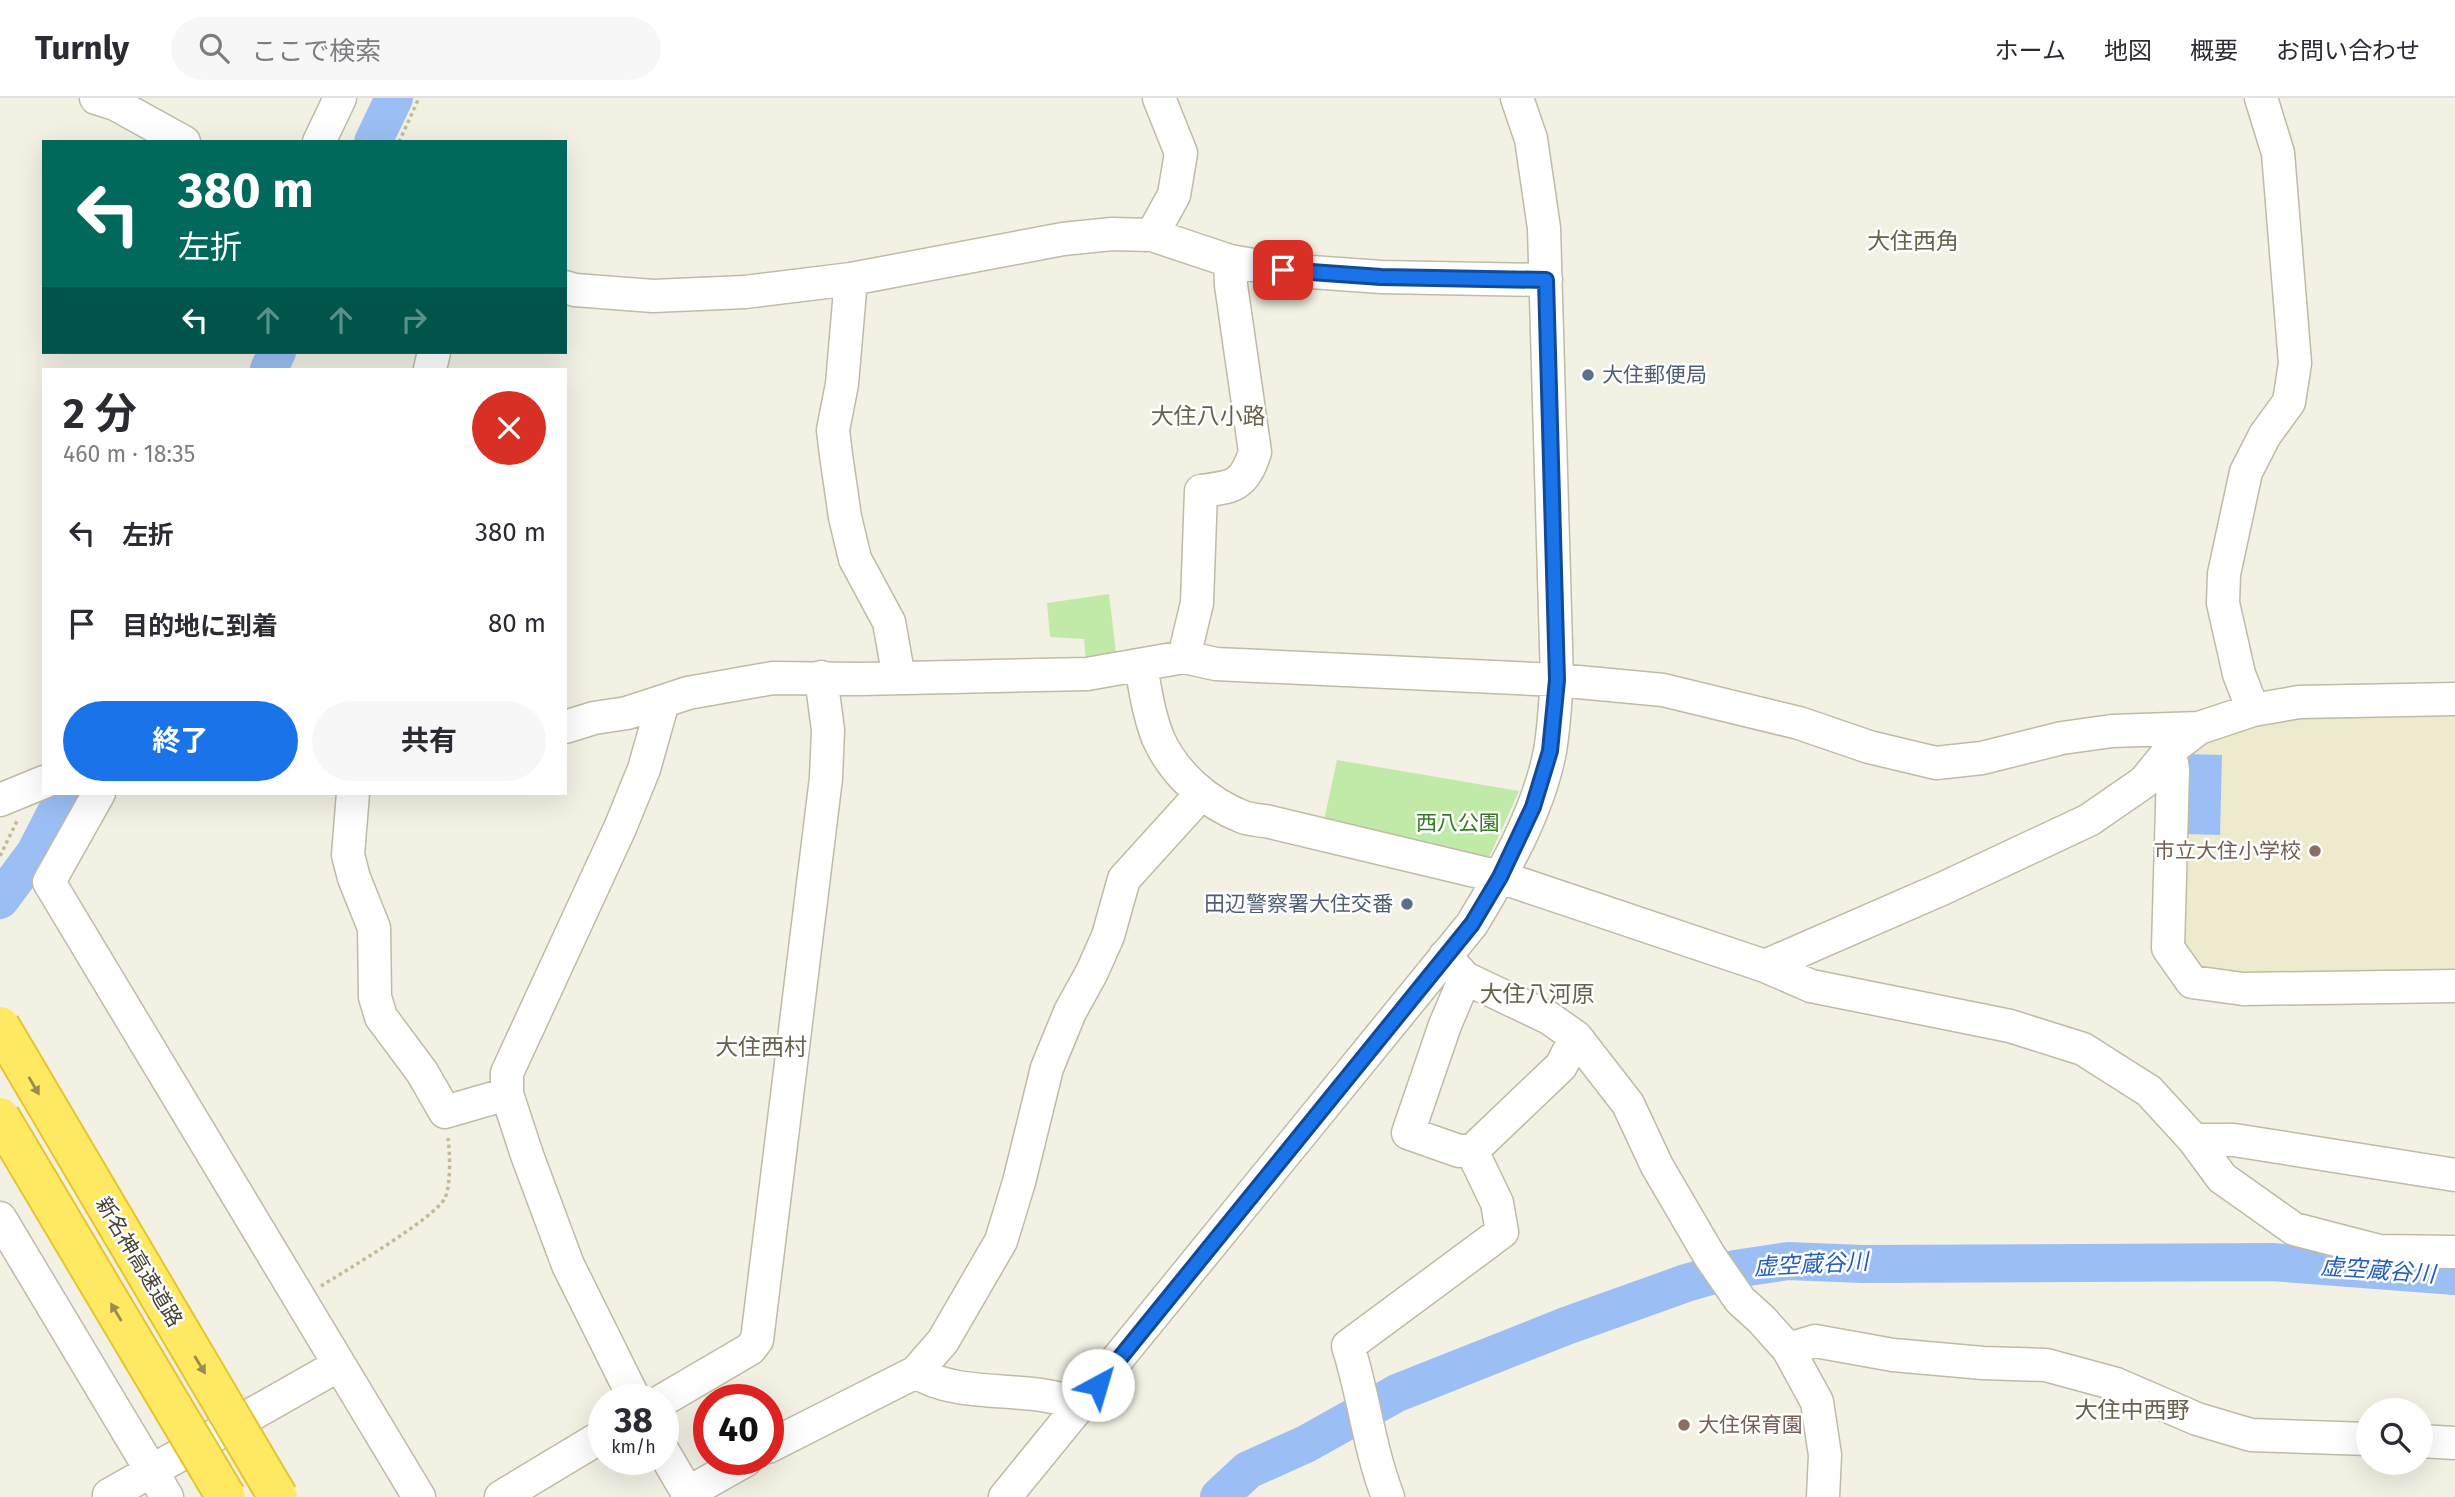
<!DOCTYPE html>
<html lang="ja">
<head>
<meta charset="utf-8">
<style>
  body { margin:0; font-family:"Fira Sans","Noto Sans JP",sans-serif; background:#f7f7f7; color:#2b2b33; height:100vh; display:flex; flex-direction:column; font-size:26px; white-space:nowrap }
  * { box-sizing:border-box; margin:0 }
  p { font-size:23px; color:#7c7c81 }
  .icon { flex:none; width:38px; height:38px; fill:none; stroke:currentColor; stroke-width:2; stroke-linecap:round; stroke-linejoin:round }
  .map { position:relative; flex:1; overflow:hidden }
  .panel { position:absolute; left:42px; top:270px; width:525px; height:427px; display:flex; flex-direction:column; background:#fff; border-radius:0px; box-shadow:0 7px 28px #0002 }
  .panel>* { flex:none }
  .hud { position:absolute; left:42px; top:42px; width:525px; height:214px; border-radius:0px; box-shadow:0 7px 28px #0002; background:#00695c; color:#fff; overflow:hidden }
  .fabs { position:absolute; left:2356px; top:1300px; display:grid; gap:14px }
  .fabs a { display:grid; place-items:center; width:77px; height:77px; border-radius:50%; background:#fff; box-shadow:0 7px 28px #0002; font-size:35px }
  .speed { position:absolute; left:588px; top:1286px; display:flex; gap:14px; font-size:35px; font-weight:700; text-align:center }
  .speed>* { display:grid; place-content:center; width:91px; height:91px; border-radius:50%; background:#fff; box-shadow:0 7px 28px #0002; line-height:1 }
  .speed small { font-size:18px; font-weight:400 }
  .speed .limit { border:10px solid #d22; background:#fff; color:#111 }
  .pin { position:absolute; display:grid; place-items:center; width:60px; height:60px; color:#fff; margin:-30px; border-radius:14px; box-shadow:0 4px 10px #0006 }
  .me { position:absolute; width:77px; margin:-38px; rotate:39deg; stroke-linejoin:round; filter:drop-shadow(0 0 5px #0008) }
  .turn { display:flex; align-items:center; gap:24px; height:147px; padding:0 21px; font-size:32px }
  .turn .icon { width:91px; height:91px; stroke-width:2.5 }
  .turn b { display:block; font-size:49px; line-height:60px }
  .lanes { display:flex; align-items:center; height:66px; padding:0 21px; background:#0003; justify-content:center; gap:35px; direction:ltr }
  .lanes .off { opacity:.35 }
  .round { display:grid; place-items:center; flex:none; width:74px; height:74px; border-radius:37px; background:#f7f7f7 }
  .head { display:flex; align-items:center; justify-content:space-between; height:119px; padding:0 21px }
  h1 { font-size:42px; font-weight:700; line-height:52px }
  .primary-button { display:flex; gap:14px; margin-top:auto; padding:14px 21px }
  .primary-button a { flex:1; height:80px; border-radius:42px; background:#1a73e8; color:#fff; font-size:28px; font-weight:700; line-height:80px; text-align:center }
  .primary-button a+a { background:#f7f7f7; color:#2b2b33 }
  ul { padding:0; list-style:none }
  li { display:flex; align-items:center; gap:21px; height:91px; padding:0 21px }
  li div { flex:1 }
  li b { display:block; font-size:26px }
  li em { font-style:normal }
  header { display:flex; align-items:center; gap:42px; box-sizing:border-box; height:98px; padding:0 35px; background:#fff; border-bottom:2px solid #e1e1e2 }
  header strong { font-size:33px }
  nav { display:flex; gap:38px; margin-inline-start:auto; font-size:24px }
  .search { width:490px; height:63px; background:#f7f7f7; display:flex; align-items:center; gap:18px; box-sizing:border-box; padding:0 24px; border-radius:38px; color:#7c7c81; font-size:26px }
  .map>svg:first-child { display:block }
  .education { fill:#edeacd }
  .green { fill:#c1eaa9 }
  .water { fill:#9bbff4 }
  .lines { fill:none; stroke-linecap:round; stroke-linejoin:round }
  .river { stroke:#9bbff4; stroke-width:38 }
  .minor-casing { stroke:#bfbba6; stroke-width:35 }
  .path { stroke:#c2bb96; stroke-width:3.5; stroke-dasharray:3.5 3.5; stroke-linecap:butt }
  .minor { stroke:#fff; stroke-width:32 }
  .highway-bridge-casing { stroke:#e7c52a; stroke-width:42; stroke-linecap:butt }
  .highway-bridge { stroke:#ffe963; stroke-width:38 }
  .oneway { fill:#998d49 }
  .route-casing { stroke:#114b97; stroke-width:18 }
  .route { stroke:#1a73e8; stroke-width:12 }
  .service-dot { fill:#5c6f8a; stroke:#fff; stroke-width:2.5 }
  .education-dot { fill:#8d6e63; stroke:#fff; stroke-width:2.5 }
  .labels { text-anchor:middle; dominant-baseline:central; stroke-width:5; stroke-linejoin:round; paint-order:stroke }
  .service-label { font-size:21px; fill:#4e5e75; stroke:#fff; text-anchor:start }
  .park-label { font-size:21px; fill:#347a23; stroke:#fff }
  .education-label { font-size:21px; fill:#785e54; stroke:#fff; text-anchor:end }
  .street-label { font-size:21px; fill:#454233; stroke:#fff }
  .neighbourhood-label { font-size:23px; fill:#69624a; stroke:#fff }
  .water-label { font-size:23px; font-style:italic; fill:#265fb7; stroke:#fff }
</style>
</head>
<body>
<header>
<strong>Turnly</strong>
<div class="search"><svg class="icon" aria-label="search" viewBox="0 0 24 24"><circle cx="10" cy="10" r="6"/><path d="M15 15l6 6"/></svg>ここで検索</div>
<nav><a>ホーム</a><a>地図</a><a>概要</a><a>お問い合わせ</a></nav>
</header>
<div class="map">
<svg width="2455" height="1399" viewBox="0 0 2455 1399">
  <rect width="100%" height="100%" fill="#f3f1e4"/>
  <path class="education" d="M2455 609V881L2199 879 2174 849 2177 657 2197 638 2250 631 2273 619Z"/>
  <path class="green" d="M1109 496 1118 571 1087 576 1084 541 1050 539 1047 505Z
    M1337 662 1519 693 1482 775 1321 736Z"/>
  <path class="water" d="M2187 656 2222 657 2220 737 2185 736Z"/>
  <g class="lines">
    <path class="river" d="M373 44 394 0
      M269 271 277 254
      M0 802 35 755 66 695
      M1219 1399 1248 1372 1306 1346 1397 1295 1566 1228 1686 1185 1735 1171 1788 1163 1863 1166 2272 1164 2455 1178"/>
    <defs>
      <path id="minor" d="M96 0 115 6 184 44
        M319 44 340 0
        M1152 137 1174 97 1181 55 1159 0
        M851 181 842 286 833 332 836 357 845 419 855 461 889 524 899 580
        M565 189 575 192 653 198 745 194 851 181 1063 141 1112 136 1152 137 1230 163 1283 172 1381 179 1546 182
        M430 271 434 254
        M1184 559 1197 505 1201 393C1234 389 1244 388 1255 354L1231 187 1230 163
        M1141 567C1145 592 1149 617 1158 640 1174 676 1207 705 1243 719 1251 722 1261 722 1270 724L1500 779 1765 868 1811 888 2010 928 2083 951 2149 993 2194 1042 2222 1080 2294 1131 2379 1153 2455 1154
        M2253 612 2239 576 2223 505 2224 476 2246 374 2265 337 2289 304 2295 265 2278 55 2261 0
        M565 629 594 620 627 615 688 595 773 580 861 581 1087 576 1184 559 1216 566 1557 582 1663 592 1799 625 1869 649 1936 665 1982 660 2062 640 2112 633 2199 630
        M2170 652 2173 672 2168 850 2192 884 2243 891 2455 888
        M99 695 49 784 419 1399
        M353 695 348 757 354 780 374 830 375 899 381 919 422 974 445 1014 507 996
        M0 702 44 684
        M1445 858 1465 880 1549 920 1576 939 1628 1006 1657 1068 1709 1157 1740 1202 1762 1222 1788 1251 1817 1304 1825 1357 1823 1399
        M1765 868 1944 790 2089 722 2144 684 2170 652 2199 630 2253 612 2299 604 2455 601
        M1465 880 1445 927 1408 1035 1459 1053H1472
        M2194 1042H2234L2455 1077
        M0 1120 167 1399
        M1788 1251 1815 1243 1893 1257 1983 1265 2046 1267 2116 1286 2197 1321 2251 1337 2368 1341
        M916 1274C961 1303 1033 1285 1081 1308
        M635 1302 568 1167 527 1057 507 996V975L620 730 644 671 663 604
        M663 1302 750 1251 757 1242 826 680 828 632 821 579
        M2420 1343 2455 1345
        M768 1349 916 1274 943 1243 1001 1143 1019 1084 1047 970 1070 914 1092 874 1108 838 1124 781 1202 695
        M663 1353 690 1399
        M688 1395 746 1362
        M109 1397 339 1267
        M501 1399 604 1337
        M1005 1399 1472 826C1504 773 1538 715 1550 653 1554 630 1555 606 1557 582L1544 130 1531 41 1517 0
        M1388 1399C1369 1350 1364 1298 1348 1248L1502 1134 1497 1105 1472 1053 1561 968 1576 939"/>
    </defs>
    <use href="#minor" class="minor-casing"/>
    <path class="path" d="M399 44 419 0
      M0 758 17 723
      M321 1188C345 1173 435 1120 445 1100 451 1087 450 1054 448 1040"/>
    <use href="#minor" class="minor"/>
    <defs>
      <path id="highway-bridge" d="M0 928 278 1399
        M0 1019 226 1399"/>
    </defs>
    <use href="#highway-bridge" class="highway-bridge-casing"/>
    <use href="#highway-bridge" class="highway-bridge"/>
  </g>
  <defs><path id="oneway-solid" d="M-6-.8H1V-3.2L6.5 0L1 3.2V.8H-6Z" transform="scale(1.75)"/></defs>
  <g class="oneway">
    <use href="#oneway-solid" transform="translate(34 988) rotate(60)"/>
    <use href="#oneway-solid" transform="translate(116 1214) rotate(-121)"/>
    <use href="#oneway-solid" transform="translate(200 1267) rotate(59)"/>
  </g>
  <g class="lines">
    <defs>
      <path id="route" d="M1098 1287 1472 826 1500 779 1533 709 1550 653 1557 582 1546 182 1381 179 1283 172"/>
    </defs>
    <use href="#route" class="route-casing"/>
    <use href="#route" class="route"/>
  </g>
  <g class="service-dot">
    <circle cx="1588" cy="277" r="7"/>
    <circle cx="1407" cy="806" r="7"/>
  </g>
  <g class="education-dot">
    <circle cx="2315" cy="753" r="7"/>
    <circle cx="1684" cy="1327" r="7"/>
  </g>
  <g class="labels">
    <g class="service-label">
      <text x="1602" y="277">大住郵便局</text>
      <text x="1393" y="806" text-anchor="end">田辺警察署大住交番</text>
    </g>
    <g class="park-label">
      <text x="1458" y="725">西八公園</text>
    </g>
    <g class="education-label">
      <text x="2301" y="753">市立大住小学校</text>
      <text x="1698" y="1327" text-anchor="start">大住保育園</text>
    </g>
    <g class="street-label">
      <text transform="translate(139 1164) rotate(59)">新名神高速道路</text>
    </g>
    <g class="neighbourhood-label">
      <text x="1913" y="143">大住西角</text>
      <text x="1208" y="318">大住八小路</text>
      <text x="1537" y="896">大住八河原</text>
      <text x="761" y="949">大住西村</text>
      <text x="2132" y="1312">大住中西野</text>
    </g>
    <g class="water-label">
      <text transform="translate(1811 1166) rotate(-3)">虚空蔵谷川</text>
      <text transform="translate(2378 1172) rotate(4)">虚空蔵谷川</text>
    </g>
  </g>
</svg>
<div class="fabs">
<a><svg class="icon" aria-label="search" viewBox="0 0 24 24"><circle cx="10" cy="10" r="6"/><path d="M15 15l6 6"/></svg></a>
</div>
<div class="speed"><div>38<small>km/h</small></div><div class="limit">40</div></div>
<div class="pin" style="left:1283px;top:172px;background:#d93025"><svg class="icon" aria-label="arrive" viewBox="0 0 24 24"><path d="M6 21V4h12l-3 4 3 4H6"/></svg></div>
<svg class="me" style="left:1098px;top:1287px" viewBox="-20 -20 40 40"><circle r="19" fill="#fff"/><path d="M0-13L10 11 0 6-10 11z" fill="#1a73e8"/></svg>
<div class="hud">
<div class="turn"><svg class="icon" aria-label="left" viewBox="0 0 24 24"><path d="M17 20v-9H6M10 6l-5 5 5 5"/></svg><div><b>380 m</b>左折</div></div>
<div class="lanes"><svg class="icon" aria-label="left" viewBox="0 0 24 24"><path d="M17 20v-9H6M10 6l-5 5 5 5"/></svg><svg class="icon off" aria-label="ahead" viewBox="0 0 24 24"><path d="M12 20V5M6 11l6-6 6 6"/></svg><svg class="icon off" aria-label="ahead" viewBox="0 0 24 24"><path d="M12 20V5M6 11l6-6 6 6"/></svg><svg class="icon off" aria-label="right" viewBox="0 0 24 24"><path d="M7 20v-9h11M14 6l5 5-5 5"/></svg></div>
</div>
<section class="panel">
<div class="head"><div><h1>2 分</h1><p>460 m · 18:35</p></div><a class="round" style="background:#d93025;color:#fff"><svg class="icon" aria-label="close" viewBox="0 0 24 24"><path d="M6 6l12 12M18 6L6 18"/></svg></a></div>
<ul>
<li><svg class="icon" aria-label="left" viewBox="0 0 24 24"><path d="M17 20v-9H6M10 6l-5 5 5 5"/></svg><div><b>左折</b></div><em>380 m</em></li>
<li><svg class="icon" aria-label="arrive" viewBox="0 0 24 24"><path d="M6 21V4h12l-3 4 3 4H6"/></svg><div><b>目的地に到着</b></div><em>80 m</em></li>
</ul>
<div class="primary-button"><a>終了</a><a>共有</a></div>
</section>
</div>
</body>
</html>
